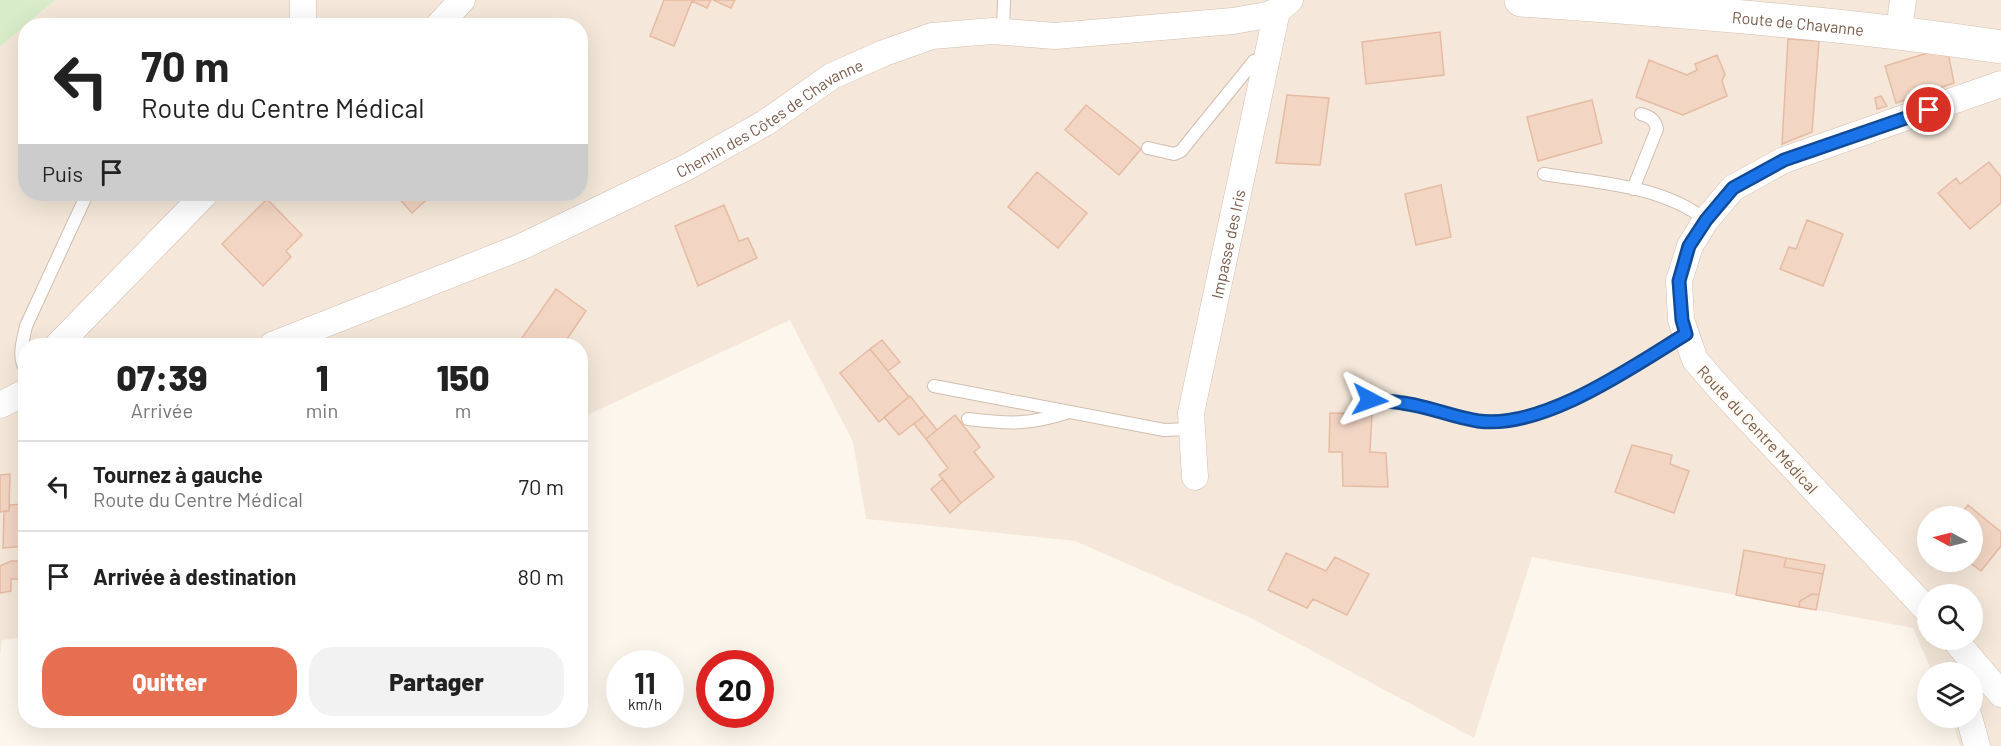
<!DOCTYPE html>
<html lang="fr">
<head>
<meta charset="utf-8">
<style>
  body { margin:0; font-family:Barlow,sans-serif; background:#f2f2f2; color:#222; height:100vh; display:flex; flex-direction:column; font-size:22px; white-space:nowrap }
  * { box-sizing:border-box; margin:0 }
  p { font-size:20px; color:#767676 }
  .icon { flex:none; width:33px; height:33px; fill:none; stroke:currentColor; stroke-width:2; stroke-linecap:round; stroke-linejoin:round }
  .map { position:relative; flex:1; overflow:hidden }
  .sheet { position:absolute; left:18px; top:338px; width:570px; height:390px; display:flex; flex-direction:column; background:#fff; border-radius:24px; box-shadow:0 6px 24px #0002 }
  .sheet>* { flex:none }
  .guide { position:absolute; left:18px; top:18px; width:570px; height:183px; border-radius:24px; box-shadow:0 6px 24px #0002; background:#fff; color:#222; overflow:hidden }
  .needle { width:39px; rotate:277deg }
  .controls { position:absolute; left:1917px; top:506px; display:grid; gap:12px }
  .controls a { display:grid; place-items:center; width:66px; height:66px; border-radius:50%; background:#fff; box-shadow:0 6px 24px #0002; font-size:30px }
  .speed { position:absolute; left:606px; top:650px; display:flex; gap:12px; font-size:30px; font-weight:700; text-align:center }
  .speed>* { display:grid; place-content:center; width:78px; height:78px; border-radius:50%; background:#fff; box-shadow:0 6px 24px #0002; line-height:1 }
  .speed small { font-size:15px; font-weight:400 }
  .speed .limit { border:9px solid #d22; background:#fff; color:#111 }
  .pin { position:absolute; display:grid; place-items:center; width:51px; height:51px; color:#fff; margin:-26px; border:3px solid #fff; border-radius:50%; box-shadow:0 2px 6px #0007 }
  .me { position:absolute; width:66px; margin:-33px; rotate:94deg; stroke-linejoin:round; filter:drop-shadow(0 0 4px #0008) }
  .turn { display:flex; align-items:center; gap:21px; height:126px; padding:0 24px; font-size:27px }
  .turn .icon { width:78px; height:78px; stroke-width:2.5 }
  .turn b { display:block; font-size:42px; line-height:51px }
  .then { display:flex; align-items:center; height:57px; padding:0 24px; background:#0003; gap:12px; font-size:22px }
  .eta { display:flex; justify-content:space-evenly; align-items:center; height:102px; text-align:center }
  .eta b { font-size:36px; font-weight:800; line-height:42px }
  .cta { display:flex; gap:12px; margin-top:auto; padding:12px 24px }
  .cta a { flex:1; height:69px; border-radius:24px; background:#e76f51; color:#fff; font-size:24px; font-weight:800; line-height:69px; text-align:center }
  .cta a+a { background:#f2f2f2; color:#222 }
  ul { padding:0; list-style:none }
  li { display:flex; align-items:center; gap:18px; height:90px; padding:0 24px; border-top:2px solid #e0e0e0 }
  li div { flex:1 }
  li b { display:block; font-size:22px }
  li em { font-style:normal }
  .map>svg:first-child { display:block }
  .residential { fill:#f5e8da; fill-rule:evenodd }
  .green { fill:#d8ecc9 }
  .building { fill:#f3d5c3; stroke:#e6bba3; stroke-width:1.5 }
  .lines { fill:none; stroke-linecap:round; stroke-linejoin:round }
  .service-casing { stroke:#d1beb0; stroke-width:14 }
  .minor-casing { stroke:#d1beb0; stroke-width:27 }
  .secondary-casing { stroke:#d6c0b0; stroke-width:34 }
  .service { stroke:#fff; stroke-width:12 }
  .minor { stroke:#fff; stroke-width:26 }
  .secondary { stroke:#fff; stroke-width:33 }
  .route-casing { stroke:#114b97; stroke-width:15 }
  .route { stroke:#1a73e8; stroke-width:10 }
  .labels { text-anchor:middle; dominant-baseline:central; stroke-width:4.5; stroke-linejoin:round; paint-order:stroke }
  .street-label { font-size:16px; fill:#7a5c4d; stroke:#fffaf3 }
</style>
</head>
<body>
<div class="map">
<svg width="2001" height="746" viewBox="0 0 2001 746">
  <rect width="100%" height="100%" fill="#fdf6ec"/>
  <path class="residential" d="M55 0H2001V746H1960L1951 717H1972V672H1932L1913 628 1532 557 1474 738 1249 617 1075 541 866 519 853 442 790 320 581 418 580 345H26L25 637 2 640 0 656V47ZM26 26H580V194H26ZM1928 516H1972V561H1928ZM1928 594H1972V639H1928Z"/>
  <path class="green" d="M0 0H55L0 47Z"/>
  <path class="building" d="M664 0H711L707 8 692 1 674 46 650 36Z
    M713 0H735L731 8Z
    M1440 32 1444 75 1366 84 1362 42Z
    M1788 39 1819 41 1812 132 1782 144Z
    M1947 47 1954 83 1896 103 1885 66Z
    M1717 55 1725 74 1722 81 1727 96 1683 115 1636 97 1649 60 1687 75 1697 70 1695 64Z
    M1287 95 1329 98 1320 165 1276 163Z
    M1881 96 1887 106 1877 109 1875 98Z
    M1592 100 1602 143 1538 161 1527 117Z
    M1086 105 1141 149 1119 175 1065 130Z
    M1989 162 2001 177V203L1970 229 1938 193 1956 178 1960 184Z
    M1037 172 1087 213 1058 248 1008 207Z
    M1441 185 1451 237 1416 245 1405 194Z
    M395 194H433L412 213Z
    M267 199 302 235 286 251 291 257 263 286 222 244Z
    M724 205 739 241 748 238 757 258 698 286 675 226Z
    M1807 220 1843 234 1823 286 1780 269 1789 247 1796 249Z
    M556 289 586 311 563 345 559 343 557 345H517Z
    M882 340 900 362 888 371 870 349Z
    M870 349 909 397 879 422 840 373Z
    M910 396 925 415 899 435 884 417Z
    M1330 413 1372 414 1370 452 1386 453 1388 487 1343 486 1342 452H1329Z
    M925 415 937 430 926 439 914 424Z
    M955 415 980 447 974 452 994 477 961 503 939 475 948 468 926 439Z
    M1632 445 1672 455 1670 464 1689 471 1674 513 1615 492Z
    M10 474 9 511 0 512V475Z
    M943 479 961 503 950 513 931 489Z
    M25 491 26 546 3 548 4 511H9L10 505 24 504Z
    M1968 505 2001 532V546L1981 571 1968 561H1972V516H1959Z
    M1744 550 1786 558 1784 567 1823 574 1819 595 1812 594 1800 601 1799 607 1736 595Z
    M1286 553 1326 571 1335 557 1369 574 1347 615 1313 599 1307 608 1268 590Z
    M1786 558 1825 565 1823 574 1784 567Z
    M11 561H25L26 579H11V591L0 593V566Z
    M1812 594 1819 595 1816 610 1799 607 1800 601Z"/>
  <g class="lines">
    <defs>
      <path id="service" d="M1003 32 1004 0
        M1148 148 1174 154 1181 151 1254 61 1267 57
        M1544 174C1598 183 1661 185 1706 220
        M1633 189 1657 129C1655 120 1651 117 1641 114
        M26 370C17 357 23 341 26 326L87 194
        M934 386 1164 430 1192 429
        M1370 400C1381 401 1391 401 1402 402 1428 406 1452 417 1478 421 1543 430 1632 367 1686 334
        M968 419C1010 424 1029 425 1069 412"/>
      <g id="minor">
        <path d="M303 26V0"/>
        <path d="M438 26 462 0"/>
        <path d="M1899 31 1903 0"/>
        <path d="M58 345 205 194"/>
        <path id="s1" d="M272 345 521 247 687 167 765 123 832 76 884 53 932 36 992 31 1055 36 1233 21 1267 15 1277 11 1290 0"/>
        <path d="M0 405 26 392"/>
        <path id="s2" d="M1195 477 1191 413 1277 11"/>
        <path d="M1928 611 1721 390 1695 360 1681 320 1679 281 1690 246 1706 220 1733 188 1784 160 2001 84"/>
        <path d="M1954 639 2001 694"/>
        <path d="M1969 717 1977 746"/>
      </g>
      <g id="secondary">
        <path id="s3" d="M1521 0C1682 11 1842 23 2001 47"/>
      </g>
    </defs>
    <use href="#service" class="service-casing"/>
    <use href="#minor" class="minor-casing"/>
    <use href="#secondary" class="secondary-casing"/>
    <use href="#service" class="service"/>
    <use href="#minor" class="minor"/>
    <use href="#secondary" class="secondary"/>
  </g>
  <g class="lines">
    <defs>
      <path id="route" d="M1370 400C1381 401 1392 401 1402 403 1428 406 1452 417 1478 421 1543 430 1632 367 1686 334L1682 320 1679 281 1689 246 1706 220 1733 188 1784 160 1929 110"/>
    </defs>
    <use href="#route" class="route-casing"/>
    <use href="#route" class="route"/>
  </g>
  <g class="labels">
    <g class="street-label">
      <text stroke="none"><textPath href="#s3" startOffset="278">Route de Chavanne</textPath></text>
      <text stroke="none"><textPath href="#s1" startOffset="548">Chemin des Côtes de Chavanne</textPath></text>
      <text stroke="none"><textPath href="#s2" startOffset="237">Impasse des Iris</textPath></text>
      <text transform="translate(1758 429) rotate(47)">Route du Centre Médical</text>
    </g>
  </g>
</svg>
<div class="controls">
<a><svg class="needle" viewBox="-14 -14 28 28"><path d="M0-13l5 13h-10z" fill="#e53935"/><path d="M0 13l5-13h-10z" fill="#767676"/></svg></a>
<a><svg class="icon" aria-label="search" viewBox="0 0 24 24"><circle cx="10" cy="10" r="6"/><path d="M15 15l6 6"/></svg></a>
<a><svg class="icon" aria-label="layers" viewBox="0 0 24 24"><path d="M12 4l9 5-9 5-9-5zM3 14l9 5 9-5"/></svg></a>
</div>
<div class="speed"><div>11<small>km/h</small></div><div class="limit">20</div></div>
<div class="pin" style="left:1929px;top:110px;background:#d93025"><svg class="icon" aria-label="arrive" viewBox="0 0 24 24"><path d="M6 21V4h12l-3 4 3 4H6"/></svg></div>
<svg class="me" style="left:1370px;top:400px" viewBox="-20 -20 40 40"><path d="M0-17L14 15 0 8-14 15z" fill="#1a73e8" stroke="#fff" stroke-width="4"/></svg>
<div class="guide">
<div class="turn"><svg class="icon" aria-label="left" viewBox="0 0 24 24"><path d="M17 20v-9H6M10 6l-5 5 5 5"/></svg><div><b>70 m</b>Route du Centre Médical</div></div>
<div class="then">Puis<svg class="icon" aria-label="arrive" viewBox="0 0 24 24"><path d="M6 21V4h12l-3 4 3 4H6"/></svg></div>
</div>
<section class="sheet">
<div class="eta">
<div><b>07:39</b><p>Arrivée</p></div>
<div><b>1</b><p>min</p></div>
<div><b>150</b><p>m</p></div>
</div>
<ul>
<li><svg class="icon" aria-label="left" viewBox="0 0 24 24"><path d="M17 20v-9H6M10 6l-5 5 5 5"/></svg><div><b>Tournez à gauche</b><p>Route du Centre Médical</p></div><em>70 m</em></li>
<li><svg class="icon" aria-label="arrive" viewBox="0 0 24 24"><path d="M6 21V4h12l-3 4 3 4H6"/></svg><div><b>Arrivée à destination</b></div><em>80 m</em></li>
</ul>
<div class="cta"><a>Quitter</a><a>Partager</a></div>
</section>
</div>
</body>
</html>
